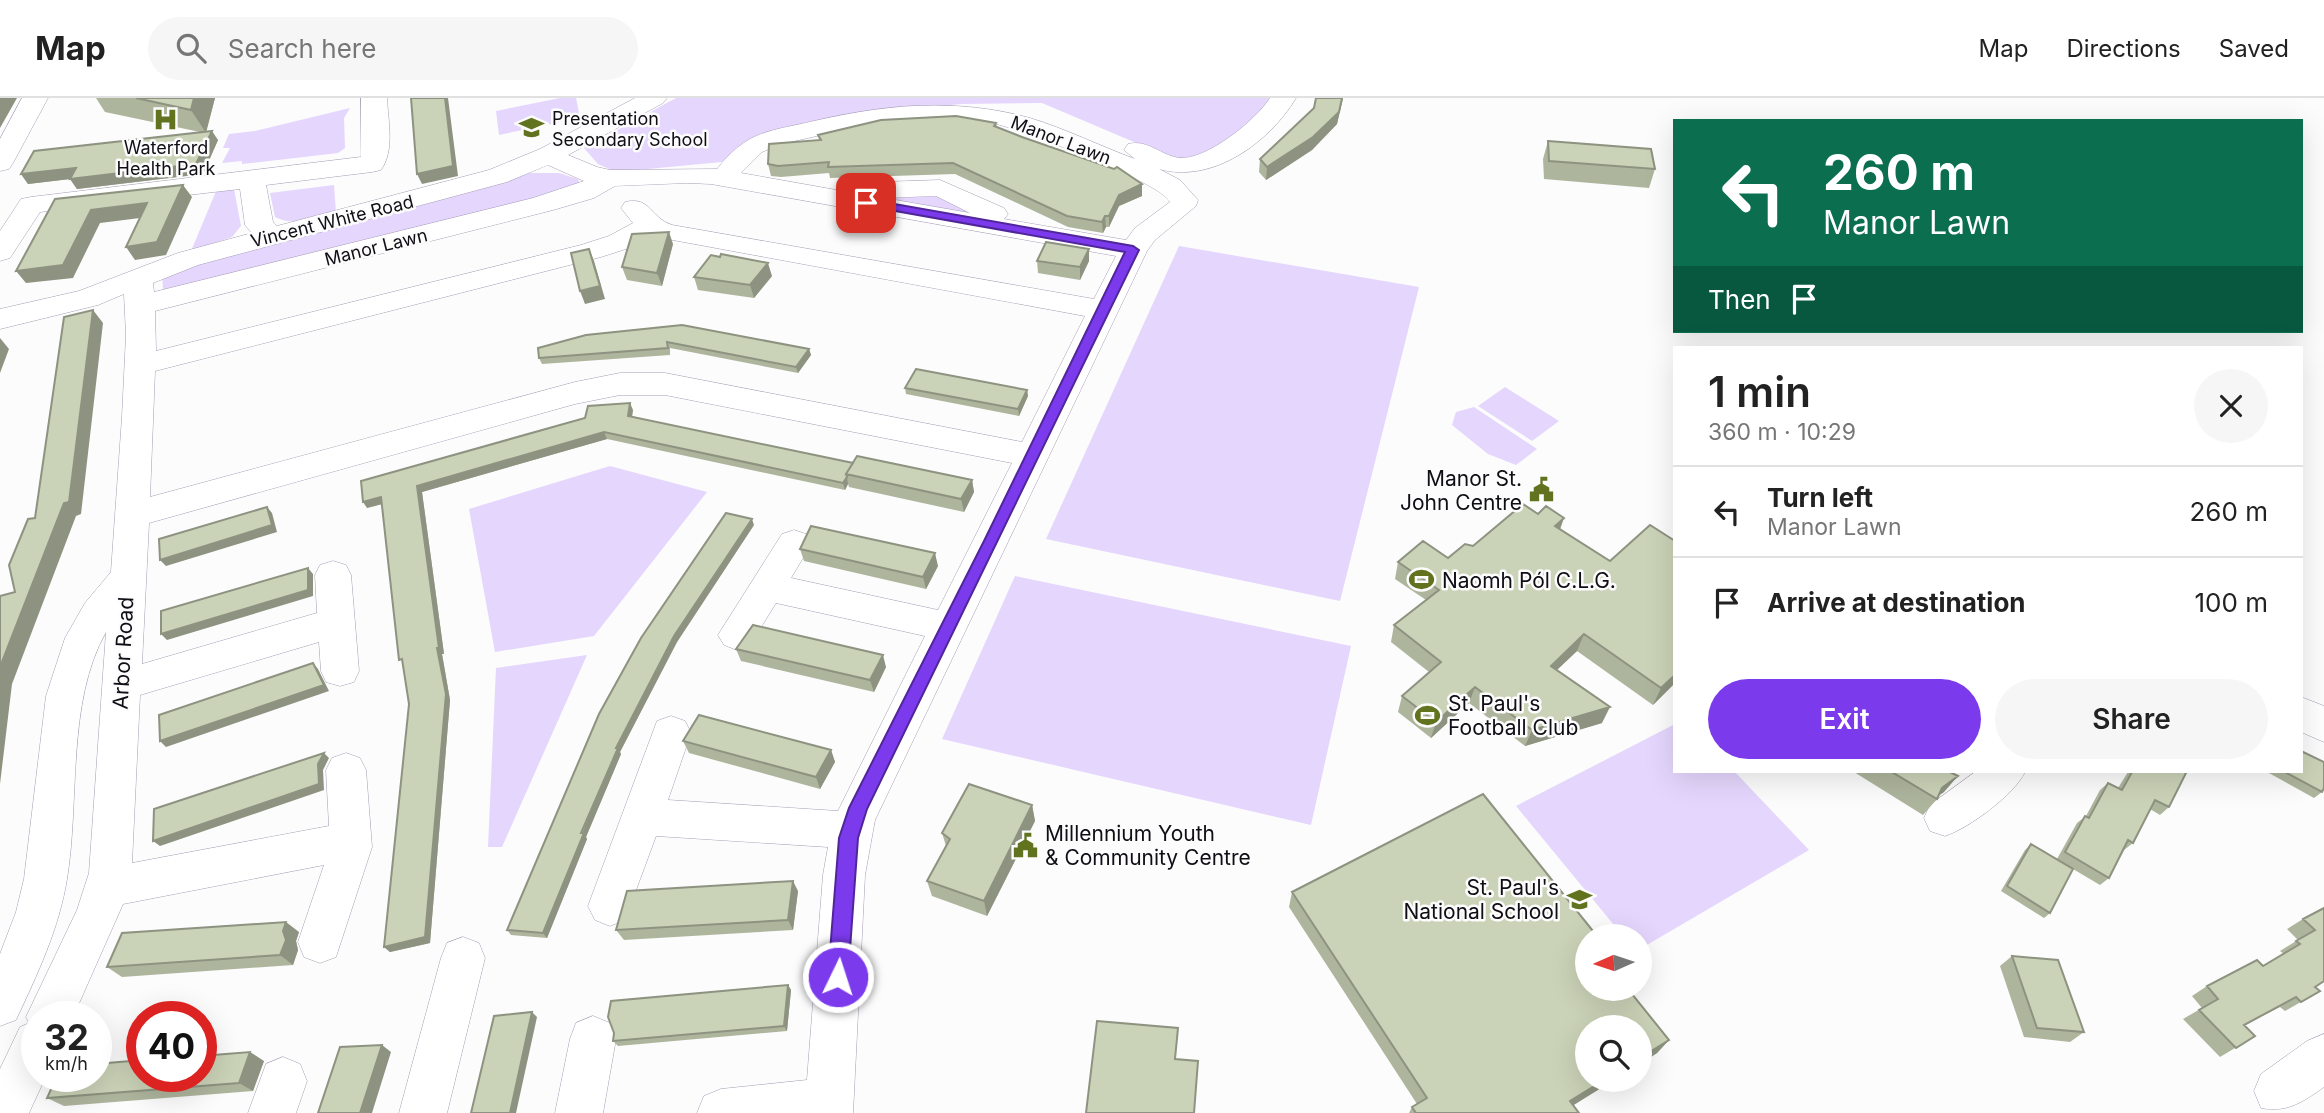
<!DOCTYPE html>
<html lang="en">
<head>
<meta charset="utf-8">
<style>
  body { margin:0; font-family:Inter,sans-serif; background:#f6f6f6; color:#222; height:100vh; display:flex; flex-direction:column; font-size:26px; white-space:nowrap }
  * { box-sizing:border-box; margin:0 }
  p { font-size:23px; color:#767676 }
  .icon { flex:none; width:38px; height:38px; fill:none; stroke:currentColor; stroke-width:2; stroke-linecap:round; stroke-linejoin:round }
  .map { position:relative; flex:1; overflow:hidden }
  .panel { position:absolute; left:1673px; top:248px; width:630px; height:427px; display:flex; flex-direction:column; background:#fff; border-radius:0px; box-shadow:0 7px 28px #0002 }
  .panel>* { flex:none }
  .top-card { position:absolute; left:1673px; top:21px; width:630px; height:214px; border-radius:0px; box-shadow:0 7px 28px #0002; background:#0b6e4f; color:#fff; overflow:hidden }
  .needle { width:46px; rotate:267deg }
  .buttons { position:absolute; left:1575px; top:826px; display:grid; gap:14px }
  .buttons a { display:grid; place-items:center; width:77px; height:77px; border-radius:50%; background:#fff; box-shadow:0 7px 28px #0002; font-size:35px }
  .speed { position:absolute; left:21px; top:903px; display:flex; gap:14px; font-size:35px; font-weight:700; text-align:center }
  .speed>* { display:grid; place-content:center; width:91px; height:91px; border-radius:50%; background:#fff; box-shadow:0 7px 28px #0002; line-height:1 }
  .speed small { font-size:18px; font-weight:400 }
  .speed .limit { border:10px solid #d22; background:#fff; color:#111 }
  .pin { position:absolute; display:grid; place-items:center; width:60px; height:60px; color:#fff; margin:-30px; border-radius:14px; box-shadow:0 4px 10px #0006 }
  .me { position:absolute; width:77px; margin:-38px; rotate:4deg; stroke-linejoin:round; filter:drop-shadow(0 0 5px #0008) }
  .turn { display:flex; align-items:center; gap:24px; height:147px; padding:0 35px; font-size:32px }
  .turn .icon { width:91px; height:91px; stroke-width:2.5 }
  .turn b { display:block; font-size:49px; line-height:60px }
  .then { display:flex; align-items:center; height:66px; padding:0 35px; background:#0003; gap:14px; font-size:26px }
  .round { display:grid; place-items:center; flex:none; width:74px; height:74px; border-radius:37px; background:#f6f6f6 }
  .summary { display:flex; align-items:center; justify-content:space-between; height:119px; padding:0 35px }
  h1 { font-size:42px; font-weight:600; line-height:52px }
  .cta { display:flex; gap:14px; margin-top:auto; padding:14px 35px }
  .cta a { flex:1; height:80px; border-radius:42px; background:#7c3aed; color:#fff; font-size:28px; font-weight:600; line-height:80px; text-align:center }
  .cta a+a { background:#f6f6f6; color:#222 }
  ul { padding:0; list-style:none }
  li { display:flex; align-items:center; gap:21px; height:91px; padding:0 35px; border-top:2px solid #e0e0e0 }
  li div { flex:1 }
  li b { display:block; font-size:26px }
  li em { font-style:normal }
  header { display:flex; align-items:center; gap:42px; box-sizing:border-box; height:98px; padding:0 35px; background:#fff; border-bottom:2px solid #e0e0e0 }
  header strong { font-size:33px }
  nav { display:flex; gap:38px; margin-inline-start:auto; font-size:24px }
  .search { width:490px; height:63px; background:#f6f6f6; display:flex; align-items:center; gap:18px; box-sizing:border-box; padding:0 24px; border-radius:38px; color:#767676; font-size:26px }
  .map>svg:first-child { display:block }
  .green { fill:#e5d6fd }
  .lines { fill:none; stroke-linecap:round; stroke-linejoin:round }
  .minor-casing { stroke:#a69cb5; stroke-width:1 }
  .minor { fill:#fff; fill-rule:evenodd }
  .wall { fill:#aeb59d }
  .shaded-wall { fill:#8d9380 }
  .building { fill:#cad2b7; stroke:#8d9380; stroke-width:2 }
  .route { fill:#7c3aed; stroke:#51269a; stroke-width:2 }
  .labels { text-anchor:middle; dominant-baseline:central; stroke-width:5; stroke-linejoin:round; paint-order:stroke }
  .far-poi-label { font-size:18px; fill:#100d15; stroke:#fcfcfc; text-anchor:start }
  .far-street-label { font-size:18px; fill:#100d15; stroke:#fcfcfc }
  .poi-label { font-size:21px; fill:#100d15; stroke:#fcfcfc; text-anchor:start }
  .street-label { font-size:21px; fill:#100d15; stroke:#fcfcfc }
</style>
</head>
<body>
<header>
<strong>Map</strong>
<div class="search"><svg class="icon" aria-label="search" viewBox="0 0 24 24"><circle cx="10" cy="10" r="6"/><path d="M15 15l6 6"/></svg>Search here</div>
<nav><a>Map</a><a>Directions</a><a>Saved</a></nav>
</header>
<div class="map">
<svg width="2324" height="1015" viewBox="0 0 2324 1015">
  <rect width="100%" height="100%" fill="#fcfcfc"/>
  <path class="green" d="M560 0H576L580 20 499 37 496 13Z
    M676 0H1276L1262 24 1195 61H1174L1042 5 961 6 860 16 754 41 722 64 616 74 598 66 584 50Z
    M350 10 344 20 345 50 338 55 242 66V63L222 65 230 50H223L229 36 255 33Z
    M529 75H559L578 81 581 89 163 192 162 177 255 148Z
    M334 87 336 115C317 120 294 129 275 119L270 95Z
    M217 91H234L241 128 232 139 191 153Z
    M873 95H926L940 98 978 118 865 98Z
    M1179 148 1419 189 1340 503 1046 441Z
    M1505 289 1559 323 1532 343 1478 308Z
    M1474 309 1537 351 1516 367 1488 356 1452 327 1456 314Z
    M610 368 707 394 594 538 495 554 469 411Z
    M1015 478 1351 548 1311 727 942 641Z
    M587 557 502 749H488L496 570Z
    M1675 626V674H1735L1809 752 1640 851V838H1623L1516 708Z"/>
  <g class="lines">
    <defs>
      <path id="minor" d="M22 0H48L13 65 9 71 0 73V41Z
        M361 0H387C388 23 395 52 381 72L372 74 266 87 273 124 277 128 489 72 540 51 635 0H667L663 5 568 57 597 69 610 72 717 71C748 32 768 34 814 23 887 6 957 0 1030 20 1066 31 1100 48 1135 61L1124 52 1128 46C1148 41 1161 58 1180 60 1207 62 1257 21 1270 0H1296C1269 45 1212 86 1159 71L1180 82 1198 102 1196 108 1155 142 1147 153 875 722 865 777 853 1015H697L704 998 721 991 807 982 823 777 828 749 656 738 625 822 610 828 595 822 588 808 657 623 671 618 685 623 691 635 668 702 838 713 925 538 776 505 750 547 737 552 724 547 718 537 782 436 794 432 806 436 812 445 791 480 938 512 1012 365 665 297H620L575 306 149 425 142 566 317 515 315 477 320 467 333 463 346 467 351 477 359 573 354 584 340 588 326 584 321 573 319 544 140 597 132 765 329 728 326 672 332 660 346 655 360 660 366 672 372 749 336 859 320 865 304 859 298 844 324 767 123 806 73 919H37V978H46L29 1015H0V971L20 929 29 925 26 919 77 812 89 775 106 534C66 605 80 703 67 781 59 831 37 877 16 922L0 928V856L16 814 24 781 46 598 65 540 85 505 111 474 122 319 126 237 124 196 98 207 0 231V211L79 193 178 155 252 135 245 127 240 91 40 114 10 160 0 163V133L21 101 31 99 361 59ZM947 19C965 21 983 22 1000 27 1027 34 1162 85 1170 104L1135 130 1126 142 1004 121 1008 116 1004 110 940 82 880 84 870 86 866 92 870 98 741 75 762 54 781 46 875 25ZM548 67 584 83 533 100 154 194 153 185 198 167 507 84ZM688 85 711 86 1116 158 1094 201 672 127C649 119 651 98 625 104L621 110 633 125 609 138 581 147 156 253 155 213 553 112 594 100 615 88ZM936 98 970 115 884 100ZM651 138 1085 218 1022 344 665 275H620L575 284 150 399 155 273 601 159 629 150Z
        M2301 599 2324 608V644L2301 634Z
        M1975 674H2025C2014 697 1969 730 1945 738L1930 733 1924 720 1930 707Z
        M463 839 479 845 485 860 447 1015H399L441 860 447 845Z
        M593 918 610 925 616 941 603 1015H555L570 941 576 925Z
        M2324 936V989C2303 1004 2287 1015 2261 1010L2254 993 2261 976 2307 943Z
        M283 959 300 966 307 983 296 1015H248L266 966Z"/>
    </defs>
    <use href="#minor" class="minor-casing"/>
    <use href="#minor" class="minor"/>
  </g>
  <path class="wall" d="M96 0H215L206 33 218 42 203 76 77 91 70 81 28 86 21 76 200 34 105 14Z
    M1316 0H1343L1337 26 1312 52 1266 82 1259 74 1260 61 1314 10Z
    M996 25 997 29 1142 86V98L1119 108 1109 129H1106L1103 135 1068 129 955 76 830 80 829 75 781 79 771 78 768 66 819 42 818 37Z
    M1548 43 1655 71 1649 90 1544 81 1543 61Z
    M673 146 662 188 627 182 622 169Z
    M1089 151V163L1080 182 1038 175 1037 163Z
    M720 159 772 178 754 200 698 192 694 179Z
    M586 237 809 251 811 257 798 275 670 250V257L542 266 539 260Z
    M905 290 1027 292 1028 298 1019 318 906 296Z
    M633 312 632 319 853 365 972 382 974 394 964 414 849 389 848 386 845 392 607 341 422 394 444 556H442L450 602 430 845 390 854 384 849 409 606 382 406 367 410Z
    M754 427 677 544 620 654 621 656 586 739 587 741 547 840 511 837 507 832 599 616Z
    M1560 431 1675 585 1653 607 1577 553 1557 572 1602 625 1525 648 1469 605 1431 640 1398 614 1402 598 1429 574 1391 544 1394 527 1426 502 1395 481 1398 464 1448 460 1473 448Z
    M800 451 938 468 926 491 804 463Z
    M736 551 886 569 874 594 741 563Z
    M683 643 831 652 835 664 820 691 689 655Z
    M1854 674H1950L1944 694 1938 698 1937 701 1923 717Z
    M2128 674H2184L2169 709 2160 717 2150 711 2133 745 2124 752 2109 780 2100 787 2073 771 2050 815 2044 820 2001 793 2025 752 2031 746 2057 761 2077 725 2086 718 2100 692 2108 685 2118 690Z
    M2267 674H2301L2322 694 2314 700Z
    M1032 707 1035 723 987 818 932 798 927 783 946 748 942 735Z
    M798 793 793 832 624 842 616 832Z
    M1292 794 1587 838 1669 942 1657 955 1640 966V929L1573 1007 1579 1015H1409L1412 1009 1417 1006 1289 809Z
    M2324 810 2315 889 2320 893 2285 913 2280 909 2245 927 2255 938 2220 959 2183 921 2202 910 2192 898 2207 888 2263 868 2284 856 2280 853 2298 842 2287 831 2303 821Z
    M299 834 296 843 298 852 293 867 122 879 107 869Z
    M2012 858 2084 934 2070 944 2024 939 2000 868Z
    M788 887 791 892 787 933 618 948 613 943Z
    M264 963 253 993 64 1008 47 1000Z"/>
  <path class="shaded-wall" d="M0 0H17L0 30Z
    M194 0H215L206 35 191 12Z
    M445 0H448L458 78 422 86 417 76Z
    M1342 0H1343L1337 26 1312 52 1266 82 1267 69Z
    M212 33 218 42 203 76 77 91 70 81 28 86 21 76Z
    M1142 86V98L1119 108 1109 129V118L1119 97Z
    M183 87 192 99 166 157 135 162 126 149Z
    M147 105 156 118 100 125 73 180 26 185 16 173 91 112Z
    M1105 118 1106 129 1103 135 1102 124Z
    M669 134 673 146 662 188 657 175Z
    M589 151 594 163 605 201 585 206 580 193Z
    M1089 151V163L1080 182V169Z
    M768 165 772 178 754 200 750 187Z
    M93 212 103 225 81 416 76 418 12 586 0 686V569Z
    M0 240 9 251 0 275Z
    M809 251 811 257 798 275 796 269Z
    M1027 292 1028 298 1019 318 1018 311Z
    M630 305 633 312 631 324 628 318Z
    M604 334 607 341 422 394 444 556H442L450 602 430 845 390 854 384 849 437 550 417 388Z
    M847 379 848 386 845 392 843 385Z
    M972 382 974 394 964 414 961 401Z
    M381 399 386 405 367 410 363 404Z
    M267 409 272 415 277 434 166 468 160 462Z
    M1564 420 1558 437 1555 428Z
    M752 421 754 427 677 544 620 654 621 656 586 739 587 741 547 840 543 835 616 650 674 538Z
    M935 455 938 468 926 491 923 479Z
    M308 470 313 476V498L167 542 161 536Z
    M1584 536 1577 553 1544 584 1551 568Z
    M883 557 886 569 874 594 870 582Z
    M313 565 318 571 329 593 166 649 160 643Z
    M1675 577V585L1653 607 1661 590Z
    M1475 589 1469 605 1431 640 1436 624Z
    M1610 609 1602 625 1525 648 1532 632Z
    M831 652 835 664 820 691 816 679Z
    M324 655 329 660 323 672 324 692 160 748 153 743 318 666Z
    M1958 678 1944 694 1935 700 1942 690Z
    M1032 707 1035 723 987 818 984 803Z
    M793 783 798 793 793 832 788 822Z
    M286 824 299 834 296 843 298 852 293 867 280 857 283 833Z
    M788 887 791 892 787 933 784 928Z
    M532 914 537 919 516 1015H510Z
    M1669 942 1657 955 1640 966V960Z
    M382 947 391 954 372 1015H360Z
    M250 954 264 963 253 993 239 985Z
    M1604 982H1614L1561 1015 1570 1003Z"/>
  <path class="building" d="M136 0H194L191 12Z
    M411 0H445L453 68 417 76Z
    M1316 0H1342L1339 14 1313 39 1267 69 1260 61 1314 10Z
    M956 18 996 25 994 28 1022 39 1114 71 1117 69 1142 86 1119 97 1109 118H1105L1102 124 1067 118 953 65 828 69 829 64 778 68 768 66 769 46 821 42 818 37 881 22Z
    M212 33 196 66 70 81 76 70 21 76 34 53Z
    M1548 43 1651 51 1655 71 1549 63Z
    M183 87 157 144 126 149 147 105 91 112 63 167 16 173 55 101Z
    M669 134 657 175 622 169 632 136Z
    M1046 144 1089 151 1080 169 1037 163Z
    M589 151 600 188 580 193 571 155Z
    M721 156 768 165 750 187 694 179 711 157 720 159Z
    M93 212 69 404 64 405 0 569V498L15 494 9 467 28 421 35 420 64 219Z
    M682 227 809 251 796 269 667 244 668 250 539 260 538 250 586 237Z
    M916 271 1027 292 1018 311 905 290Z
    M630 305 628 318 853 365 846 376 847 379 843 385 604 334 417 388 439 550H437L446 596 425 839 384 849 409 606 402 561 399 562 381 399 363 404 361 383 585 320 588 308Z
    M857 358 972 382 961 401 846 376Z
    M1523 406 1538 416 1546 408 1564 420 1555 428 1610 463 1650 427 1675 443V577L1661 590 1584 536 1551 568 1610 609 1532 632 1475 589 1436 624 1402 598 1441 564 1394 527 1439 492 1398 464 1423 443 1448 460 1465 446 1473 448Z
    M267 409 272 427 160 462 159 441Z
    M726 415 752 421 674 538 616 650H618L581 735H584L543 835 507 832 599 616 641 540Z
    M811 428 935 455 923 479 800 451Z
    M308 470V492L161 536V513Z
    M753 527 883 557 870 582 736 551Z
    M313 565 324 587 160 643 159 617Z
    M699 617 831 652 816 679 683 643Z
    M2301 653 2324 664V690L2322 694 2285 674H2301Z
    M324 655 318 666 319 686 153 743 154 711Z
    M1892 674H1950L1958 678 1942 690 1937 701Z
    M2132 674H2184L2186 675 2169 709 2155 702 2133 745 2128 742 2109 780 2065 754 2085 718 2089 720 2108 685 2122 692Z
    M969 686 1032 707 984 803 927 783 950 741 942 735Z
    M1483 696 1597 838H1587V891H1628L1669 942 1640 960V929H1587V982H1604L1570 1003 1579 1015H1416L1412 1009 1427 1000 1292 794Z
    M2031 746 2073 771 2050 815 2007 788Z
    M793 783 788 822 616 832 627 793Z
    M2324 810V883L2315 889 2320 893 2301 904 2296 899 2244 927 2255 938 2236 950 2199 912 2218 901 2207 888 2257 862 2263 868 2300 846 2296 843 2315 832 2303 821Z
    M286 824 283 833 286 842 280 857 107 869 122 835Z
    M2012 858 2058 862 2084 934 2037 930Z
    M788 887 784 928 613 943 614 935 608 919 611 903Z
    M532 914 510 1015H471L494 918Z
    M1097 923 1178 930 1175 961 1198 963 1194 1015H1086Z
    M382 947 360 1015H318L340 949Z
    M250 954 239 985 47 1000 57 978H96V966L142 962V978H201V958Z"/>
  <path class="route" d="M866 101 1133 148 1139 152 867 711 858 740 848 879 845 886 838 888 831 886 828 879 839 740 849 710 984 443 1125 154 862 107 860 105Z"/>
  <defs>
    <symbol id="hospital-bare" viewBox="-9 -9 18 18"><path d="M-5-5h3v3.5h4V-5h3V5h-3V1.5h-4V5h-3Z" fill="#627320" stroke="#fcfcfc" stroke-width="2.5" paint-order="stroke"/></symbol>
    <symbol id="school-bare" viewBox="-9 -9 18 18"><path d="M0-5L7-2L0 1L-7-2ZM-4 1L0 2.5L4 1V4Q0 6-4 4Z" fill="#627320" stroke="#fcfcfc" stroke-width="2.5" paint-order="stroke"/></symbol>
    <symbol id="civic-bare" viewBox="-9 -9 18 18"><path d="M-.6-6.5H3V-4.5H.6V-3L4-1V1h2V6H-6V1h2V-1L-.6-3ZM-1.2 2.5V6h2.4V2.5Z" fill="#627320" stroke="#fcfcfc" stroke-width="2.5" paint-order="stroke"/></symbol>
    <symbol id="stadium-bare" viewBox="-9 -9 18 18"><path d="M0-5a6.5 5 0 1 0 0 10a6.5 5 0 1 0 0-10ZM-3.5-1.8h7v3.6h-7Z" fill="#627320" stroke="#fcfcfc" stroke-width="2.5" paint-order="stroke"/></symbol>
  </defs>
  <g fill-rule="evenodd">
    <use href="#hospital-bare" x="148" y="4" width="35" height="35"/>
    <use href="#school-bare" x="514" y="12" width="35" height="35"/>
    <use href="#civic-bare" x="1524" y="374" width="35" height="35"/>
    <use href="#stadium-bare" x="1404" y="464" width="35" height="35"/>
    <use href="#stadium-bare" x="1410" y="600" width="35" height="35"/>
    <use href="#civic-bare" x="1008" y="730" width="35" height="35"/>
    <use href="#school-bare" x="1562" y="784" width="35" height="35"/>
  </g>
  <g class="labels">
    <g class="far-poi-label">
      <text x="552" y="20">Presentation<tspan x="552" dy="21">Secondary School</tspan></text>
      <text x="166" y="49" text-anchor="middle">Waterford<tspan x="166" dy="21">Health Park</tspan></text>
    </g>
    <g class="far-street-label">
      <text transform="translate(1061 42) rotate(21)">Manor Lawn</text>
      <text transform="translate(332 123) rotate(-14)">Vincent White Road</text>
      <text transform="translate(376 149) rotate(-14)">Manor Lawn</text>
    </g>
    <g class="poi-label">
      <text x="1522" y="380" text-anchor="end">Manor St.<tspan x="1522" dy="24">John Centre</tspan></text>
      <text x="1442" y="482">Naomh Pól C.L.G.</text>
      <text x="1448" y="605">St. Paul's<tspan x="1448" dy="24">Football Club</tspan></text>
      <text x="1045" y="735">Millennium Youth<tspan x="1045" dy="24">&amp; Community Centre</tspan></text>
      <text x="1559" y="789" text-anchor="end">St. Paul's<tspan x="1559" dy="24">National School</tspan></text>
    </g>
    <g class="street-label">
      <text transform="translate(123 555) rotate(-87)">Arbor Road</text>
    </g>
  </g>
</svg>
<div class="buttons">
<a><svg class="needle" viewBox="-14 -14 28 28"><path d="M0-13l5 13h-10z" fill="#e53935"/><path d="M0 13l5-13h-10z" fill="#767676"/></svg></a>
<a><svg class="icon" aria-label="search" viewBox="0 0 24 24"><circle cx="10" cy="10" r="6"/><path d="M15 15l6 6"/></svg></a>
</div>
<div class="speed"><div>32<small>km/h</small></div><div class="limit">40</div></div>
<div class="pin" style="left:866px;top:105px;background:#d93025"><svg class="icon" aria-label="arrive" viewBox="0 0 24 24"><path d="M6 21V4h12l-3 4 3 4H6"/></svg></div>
<svg class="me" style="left:838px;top:879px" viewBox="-20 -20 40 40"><circle r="17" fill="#7c3aed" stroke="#fff" stroke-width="3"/><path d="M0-11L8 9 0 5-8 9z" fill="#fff"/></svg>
<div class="top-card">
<div class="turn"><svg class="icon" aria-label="left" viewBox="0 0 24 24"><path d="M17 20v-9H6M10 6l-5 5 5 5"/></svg><div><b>260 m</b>Manor Lawn</div></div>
<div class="then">Then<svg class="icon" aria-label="arrive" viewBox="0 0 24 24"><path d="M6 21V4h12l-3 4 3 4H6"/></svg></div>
</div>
<section class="panel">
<div class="summary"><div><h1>1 min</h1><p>360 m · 10:29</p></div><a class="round"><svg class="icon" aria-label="close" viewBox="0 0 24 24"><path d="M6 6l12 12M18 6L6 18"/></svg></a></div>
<ul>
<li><svg class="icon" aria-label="left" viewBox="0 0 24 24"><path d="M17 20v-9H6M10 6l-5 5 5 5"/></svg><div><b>Turn left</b><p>Manor Lawn</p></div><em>260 m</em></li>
<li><svg class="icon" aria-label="arrive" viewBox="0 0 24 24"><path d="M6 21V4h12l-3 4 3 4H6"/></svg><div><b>Arrive at destination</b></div><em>100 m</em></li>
</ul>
<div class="cta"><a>Exit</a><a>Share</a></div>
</section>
</div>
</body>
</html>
